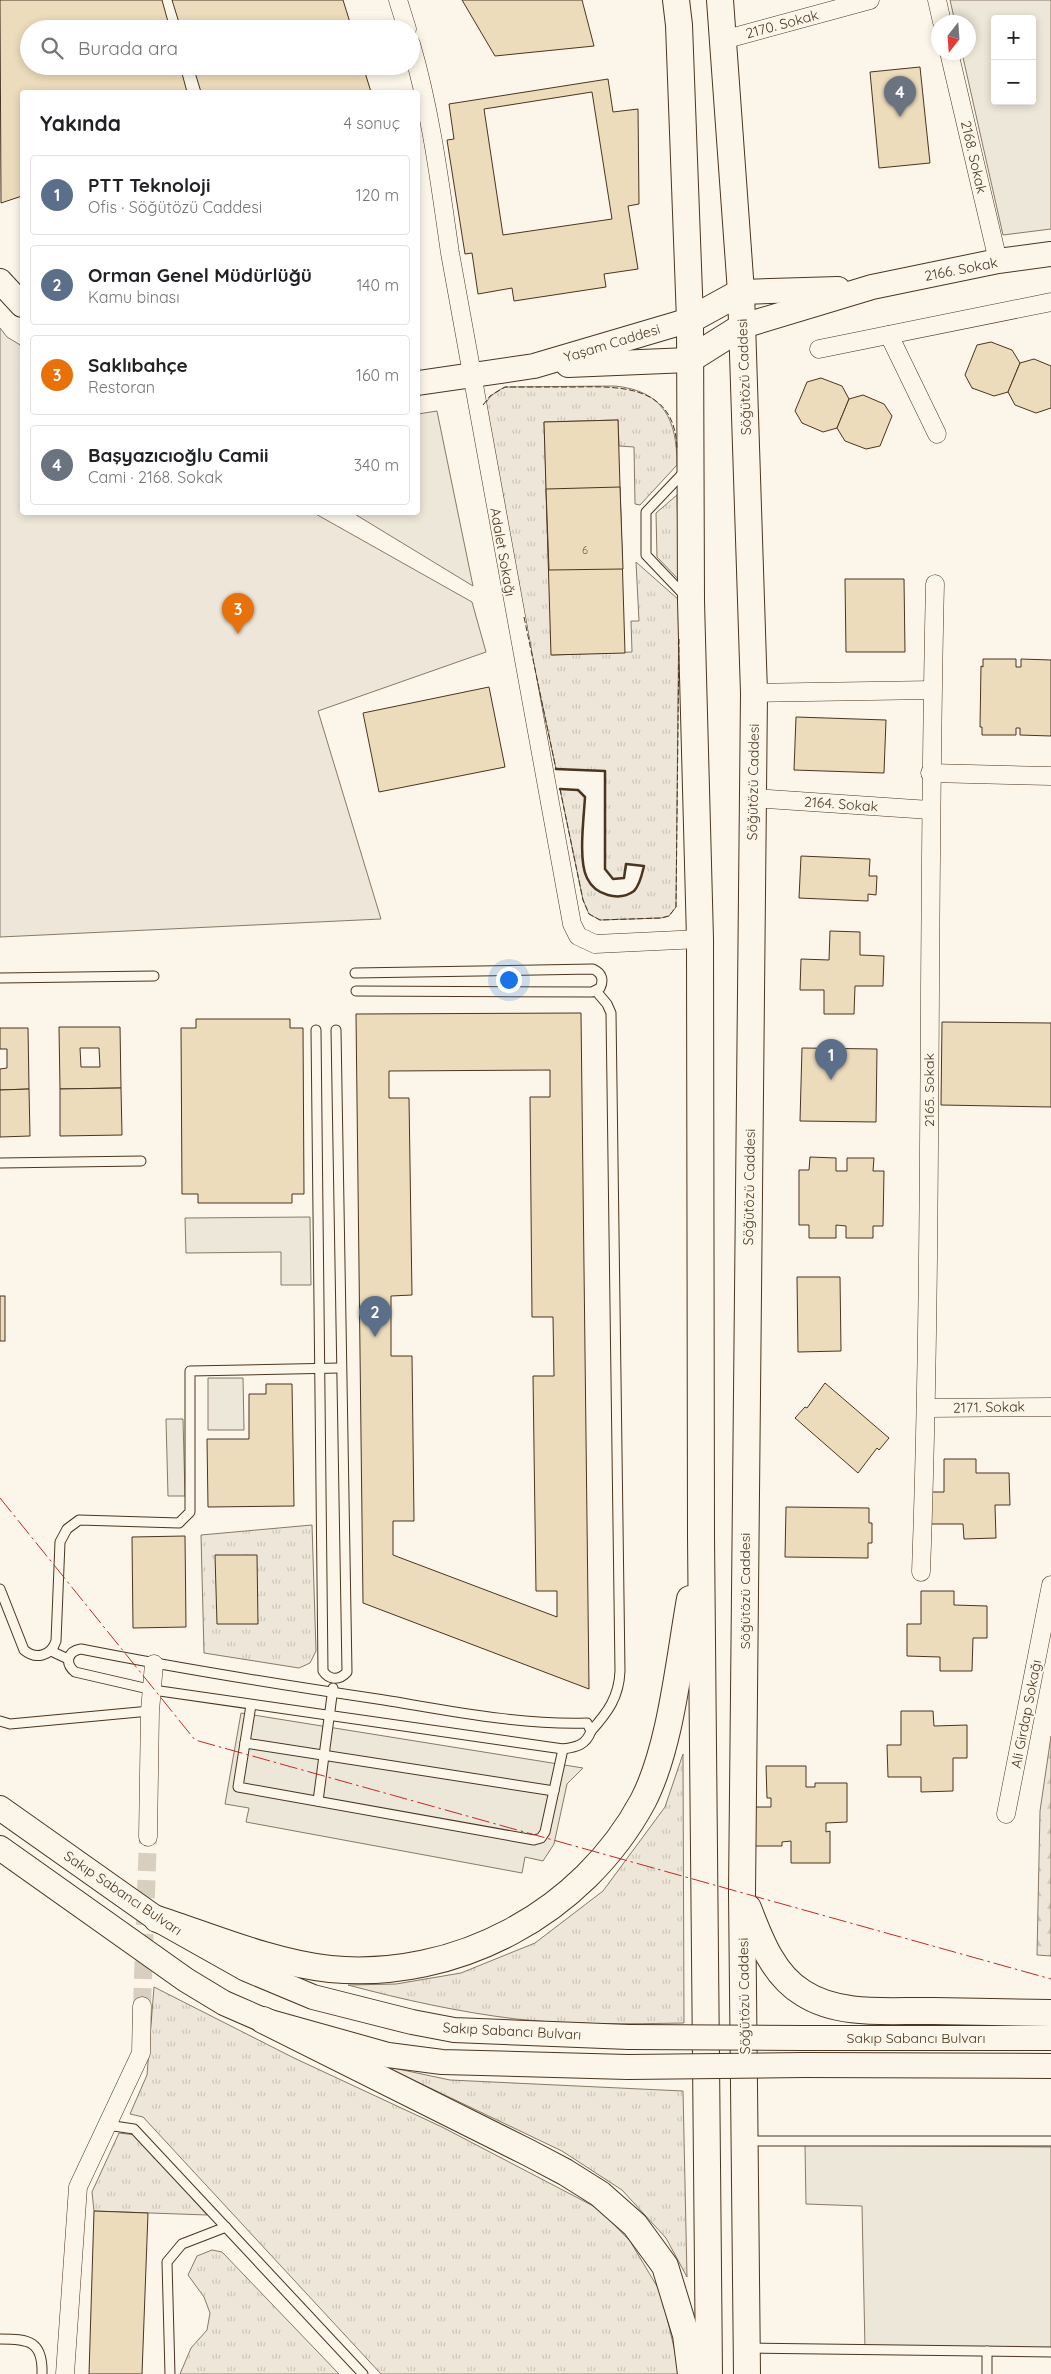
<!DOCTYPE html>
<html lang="tr">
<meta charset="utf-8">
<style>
body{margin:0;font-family:Quicksand,sans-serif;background:#f6f6f6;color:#202124}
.controls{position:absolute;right:15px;top:15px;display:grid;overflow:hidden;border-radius:5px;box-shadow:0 2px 8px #0003}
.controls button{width:45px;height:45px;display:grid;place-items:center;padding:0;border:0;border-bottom:1px solid #e0e0e0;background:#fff;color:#202124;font:25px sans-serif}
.compass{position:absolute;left:931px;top:15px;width:45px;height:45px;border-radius:50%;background:#fff;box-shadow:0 2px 8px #0003;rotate:197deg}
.you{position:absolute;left:508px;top:979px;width:18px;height:18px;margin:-12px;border:4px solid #fff;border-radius:50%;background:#1a73e8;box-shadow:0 0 0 8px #1a73e833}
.badge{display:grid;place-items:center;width:32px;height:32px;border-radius:50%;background:#db2777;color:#fff;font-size:16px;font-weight:700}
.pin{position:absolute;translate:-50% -41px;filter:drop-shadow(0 1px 2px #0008)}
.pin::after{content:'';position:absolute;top:26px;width:18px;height:15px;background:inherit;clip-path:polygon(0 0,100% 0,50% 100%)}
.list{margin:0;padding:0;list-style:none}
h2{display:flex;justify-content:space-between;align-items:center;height:65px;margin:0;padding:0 20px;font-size:21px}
h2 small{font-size:16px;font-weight:400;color:#757577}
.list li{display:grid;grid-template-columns:32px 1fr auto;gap:15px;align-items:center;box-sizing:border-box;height:80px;margin:0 10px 10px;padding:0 10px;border:1px solid #e0e0e0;border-radius:5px}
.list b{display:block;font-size:19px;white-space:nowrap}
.list p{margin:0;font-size:16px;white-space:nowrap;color:#757577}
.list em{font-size:16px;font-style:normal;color:#757577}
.icon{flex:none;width:28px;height:28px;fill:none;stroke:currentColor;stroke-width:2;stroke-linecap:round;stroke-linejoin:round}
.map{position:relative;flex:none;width:1051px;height:2374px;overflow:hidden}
.search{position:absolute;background:#fff;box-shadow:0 2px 8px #0003;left:20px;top:20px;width:400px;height:55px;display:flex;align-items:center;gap:12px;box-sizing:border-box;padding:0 18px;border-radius:28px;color:#757577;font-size:19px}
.panel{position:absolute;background:#fff;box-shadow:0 2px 8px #0003;left:20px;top:90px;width:400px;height:425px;border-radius:5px}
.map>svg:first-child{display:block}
</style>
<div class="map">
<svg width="1051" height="2374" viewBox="0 0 1051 2374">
<defs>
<pattern id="grass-tufts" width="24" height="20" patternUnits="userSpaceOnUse" patternTransform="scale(1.25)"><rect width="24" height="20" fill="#ede6d9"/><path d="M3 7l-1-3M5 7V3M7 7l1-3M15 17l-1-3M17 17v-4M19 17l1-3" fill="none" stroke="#cdc6ba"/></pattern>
<pattern id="forest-firs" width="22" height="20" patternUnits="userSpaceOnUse" patternTransform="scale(1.25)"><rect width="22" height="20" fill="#ede6d9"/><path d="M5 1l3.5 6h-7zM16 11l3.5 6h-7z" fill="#cdc6ba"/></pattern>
</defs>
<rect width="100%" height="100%" fill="#fbf6e9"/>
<g fill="url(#grass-tufts)" stroke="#887966">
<path d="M615,386C664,391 677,420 677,465L640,505L635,504L634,447L619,446L618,420L544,422L552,655L632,652L631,621H639L636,562L679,600L676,907L669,916L661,918L600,920L589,914L583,900L560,789L578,790L585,797C583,817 578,861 587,878C595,895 623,904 636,888C641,882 642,874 644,866L627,864L624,878L613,879L605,869V771L556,769L481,416C485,401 490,394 505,387Z"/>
<polygon points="677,495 679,580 657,557 656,513"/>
<polygon points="312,1525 316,1651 310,1663 299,1668 204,1653 201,1535"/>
<path d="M683,1754L684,2023C629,2024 571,2025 516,2019C459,2012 404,2000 348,1985L396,1984L461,1973L535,1943L603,1891L665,1807Z"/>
<polygon points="154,1987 294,2058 442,2127 599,2209 630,2241 661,2293 677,2360 678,2374 381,2374 143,2117 130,2114 147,2075"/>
<polygon points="384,2066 450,2080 683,2091 687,2277 666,2238 622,2190 562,2151"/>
<polygon points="119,2133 136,2135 207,2215 94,2211 92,2192"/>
<polygon points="212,2250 222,2252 339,2374 180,2374 191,2348 207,2330 210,2313 204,2297 188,2275 197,2256"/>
</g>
<polygon fill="url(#forest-firs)" stroke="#887966" points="1051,1736 1051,1956 1037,1955 1040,1811"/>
<polygon fill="#ede6d9" stroke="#887966" points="0,328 7,337 22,346 22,512 314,513 472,602 486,652 318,711 381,919 0,937"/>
<g fill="#ede7d9" stroke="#887966" fill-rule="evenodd">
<path d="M950,0H1051V229L1003,235L962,53L968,52V22H955ZM995,19H1032V101H995Z"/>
<polygon points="437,411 473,586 353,513 418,512 418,414"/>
<polygon points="310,1217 311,1285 281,1285 281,1252 186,1253 185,1218"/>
<polygon points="208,1378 243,1378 244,1430 208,1430"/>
<polygon points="166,1419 183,1419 185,1496 168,1496"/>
<polygon points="241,1713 583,1768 567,1784 554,1844 543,1861 525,1857 522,1873 246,1822 249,1808 225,1804"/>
<polygon points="805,2145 1051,2147 1051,2352 865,2349 862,2206 806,2204"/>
</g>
<g fill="#ecdcbc" stroke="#4a3520" fill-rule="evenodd">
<polygon points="0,0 162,0 170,29 29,29 29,66 180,66 187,92 22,92 22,196 1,203"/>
<polygon points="172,0 343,0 352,29 181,29"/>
<polygon points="462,0 582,0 594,46 495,56"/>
<polygon points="193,66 363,66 371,92 201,92"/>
<polygon points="920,67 930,163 879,168 870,72"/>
<path d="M608,79L613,112L638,109L639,204L628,206L638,269L604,274L606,287L514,301L512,288L478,294L472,253L465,254L447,140L454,139L449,104ZM592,92L612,219L503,235L484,109Z"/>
<polygon points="991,342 1012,350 1020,363 1008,392 994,396 972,388 965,375 977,345"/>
<polygon points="1034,359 1051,366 1051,408 1036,413 1015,405 1008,392 1020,363"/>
<polygon points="821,378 842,386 849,399 837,428 823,432 802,423 795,411 807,382"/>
<polygon points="863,395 884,404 892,416 880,446 866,449 845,441 837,428 849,399"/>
<polygon points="618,420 625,653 551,655 544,422"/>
<polygon points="620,487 623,569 549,570 546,489"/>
<polygon points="845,579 904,579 905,652 846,652"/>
<polygon points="983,659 1016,659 1016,667 1021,667 1021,659 1051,660 1051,736 1020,735 1020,728 1016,728 1016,735 982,735 982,727 980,727 981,666 983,667"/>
<polygon points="489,687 505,767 379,792 363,713"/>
<polygon points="796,717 886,720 884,773 794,770"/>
<polygon points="801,856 870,859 869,876 877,876 876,895 868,894 868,901 799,898"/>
<polygon points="830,931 860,932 860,955 884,956 883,986 855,986 854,1014 824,1014 824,990 800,990 801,959 829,960"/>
<path d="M581,1013L589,1689L363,1603L356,1014ZM550,1070V1097H530L532,1317H553L554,1376H533L536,1591H557V1617L393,1555V1521H414L412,1356H391V1296L412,1295L409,1098H389V1071Z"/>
<polygon points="196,1019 290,1019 290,1028 303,1028 304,1194 292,1194 292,1203 198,1203 198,1194 182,1194 181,1028 196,1028"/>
<polygon points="942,1022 1051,1023 1051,1107 941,1105"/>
<path d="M59,1027H120L121,1088L60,1089ZM80,1048H99L100,1067H81Z"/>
<polygon points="0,1028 28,1028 29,1089 0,1090 0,1069 7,1068 7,1049 0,1049"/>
<polygon points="802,1048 877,1049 876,1122 800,1121"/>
<polygon points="121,1088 122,1135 60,1136 60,1089"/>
<polygon points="29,1089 30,1136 0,1137 0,1090"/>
<polygon points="810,1157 836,1158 836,1171 847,1171 847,1158 874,1158 873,1171 884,1171 883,1226 873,1226 873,1238 846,1238 846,1226 836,1225 836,1238 809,1238 809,1225 799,1225 799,1170 809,1170"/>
<polygon points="797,1277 840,1277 841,1351 798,1352"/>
<rect x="0" y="1296" width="5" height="45"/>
<polygon points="825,1383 889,1438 879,1450 877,1448 858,1473 795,1418 805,1407 807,1408"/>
<polygon points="266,1384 292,1384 294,1506 208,1507 207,1439 249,1439 249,1394 266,1394"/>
<polygon points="944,1459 976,1459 976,1473 1009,1473 1010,1505 995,1505 996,1538 964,1539 963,1524 930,1524 930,1492 944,1492"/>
<polygon points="786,1507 869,1508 869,1523 872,1523 872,1543 868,1543 868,1558 785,1557"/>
<polygon points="185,1536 186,1627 133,1628 132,1537"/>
<polygon points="215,1555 257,1555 258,1624 217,1624"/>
<polygon points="921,1591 954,1591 954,1605 987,1606 987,1638 973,1638 972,1671 940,1671 940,1657 907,1656 907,1624 921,1624"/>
<polygon points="901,1711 933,1711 934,1726 967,1725 967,1758 953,1758 953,1791 921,1792 921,1777 888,1777 887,1745 901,1745"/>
<polygon points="766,1766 806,1766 806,1787 815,1787 815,1783 847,1783 847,1822 826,1823 826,1832 830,1831 830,1863 791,1863 791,1841 782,1842 782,1846 750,1846 750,1807 771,1807 771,1798 767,1798"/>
<polygon points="94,2211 148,2213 142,2374 89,2374"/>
</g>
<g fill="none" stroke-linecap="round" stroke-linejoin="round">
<polyline stroke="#d8cfc1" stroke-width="18" stroke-dasharray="18 9" stroke-linecap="butt" points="142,2006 148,1837"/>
<defs>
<g id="lane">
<polyline points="685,471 646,512 646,555 685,596"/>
<path d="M355,973L593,969C602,973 604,980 600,988L592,992L356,991"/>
<polyline points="0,978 154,976"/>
<path d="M316,1030L323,1671C329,1680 339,1681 347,1672L336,1030"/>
<polyline points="0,1163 141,1161"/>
<path d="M0,1589L24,1650C36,1660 51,1656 56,1641L60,1542L67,1529L79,1520L179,1523L190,1512V1371L340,1368"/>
<path d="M81,1649C182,1669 282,1685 384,1700C451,1711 519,1725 587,1723L591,1731C586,1745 577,1747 563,1749L153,1690L75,1672C64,1663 68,1651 81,1649Z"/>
<polyline points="51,1651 68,1659"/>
<polyline points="251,1705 238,1787 534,1840 541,1838 545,1832 563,1749"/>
<polyline points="0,1721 10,1724 150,1711"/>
<path d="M591,1731C608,1712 619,1697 620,1671L611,1013L607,1004L596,991"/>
<polyline points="245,1743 554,1791"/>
<polyline points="318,1801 333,1688"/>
<polyline points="107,2125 134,2129 363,2374"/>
<polyline points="746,2141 1051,2141"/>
<path d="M0,2339C29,2339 43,2341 42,2374"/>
<polyline points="749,2348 1051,2352"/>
<polyline points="987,2351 987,2374"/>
<polyline points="170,2374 167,2262 182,2244 226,2227"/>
</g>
<g id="street">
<polyline points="398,0 407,29"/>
<polyline points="937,0 942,22"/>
<polyline points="723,40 870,0"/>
<path d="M411,44C431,112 440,184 450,253L572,924L578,936L595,944L700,939"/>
<polyline points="949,52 998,261"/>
<polyline points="889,335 937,434"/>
<polyline points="819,349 1051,302"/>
<polyline points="754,693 932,690"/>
<polyline points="930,773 1051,776"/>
<polyline points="753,798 930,810"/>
<polyline points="927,1408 1051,1407"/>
<path d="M921,1572C933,1243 927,913 935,584"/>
<polyline points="1006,1814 1051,1585"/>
<polyline points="148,1837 150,1711 154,1664"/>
<polyline points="65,2374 78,2187 141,2053 142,2006"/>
</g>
<g id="secondary">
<polyline points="0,281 22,305"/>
<polyline points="741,292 838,289"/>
<polyline points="743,326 872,287 998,261 1051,254"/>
<polyline points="568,365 689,360"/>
<polyline points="418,383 534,366 690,320"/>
<polyline points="0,1808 157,1919 246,1969 313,1997 412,2022 454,2030 629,2037"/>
<polyline points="0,1848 186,1980 224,2003 263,2020 388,2055 442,2062 628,2067"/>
<polyline points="803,2038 1051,2038"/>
<polyline points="804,2065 1051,2066"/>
</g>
<g id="primary">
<polyline points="676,0 679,25 690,320 691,601 700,939 701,1537 709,2374"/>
<polyline points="720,0 741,292 754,693 742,1893 747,2374"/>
<polyline points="690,320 741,292"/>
<polyline points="689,360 743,326"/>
<path d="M748,1908C760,1939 773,1975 803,1993C840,2017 891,2010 933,2011C972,2012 1012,2012 1051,2013"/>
<path d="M157,1919C212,1937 273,1963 330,1969C456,1981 583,1913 643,1801C671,1747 679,1660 690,1599"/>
<polyline points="263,2020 529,2153 565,2172 600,2194 635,2225 665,2266 686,2335 691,2374"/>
</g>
</defs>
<use href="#lane" stroke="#4a3520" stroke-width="11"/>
<use href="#street" stroke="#4a3520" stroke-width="19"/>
<use href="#secondary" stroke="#4a3520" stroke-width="26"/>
<use href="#primary" stroke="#4a3520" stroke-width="28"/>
<use href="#lane" stroke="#fbf6e9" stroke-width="9"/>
<use href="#street" stroke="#fbf6e9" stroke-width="18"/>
<use href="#secondary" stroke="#fbf6e9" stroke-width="24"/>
<use href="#primary" stroke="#fbf6e9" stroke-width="26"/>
<defs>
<g id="secondary-bridge">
<polyline points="629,2037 803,2038"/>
<polyline points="628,2067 804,2065"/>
</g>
</defs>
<use href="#secondary-bridge" stroke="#4a3520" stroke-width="26" stroke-linecap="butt"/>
<use href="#secondary-bridge" stroke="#fbf6e9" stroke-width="24"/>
<g stroke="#4a3520" stroke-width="1" stroke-dasharray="6 2.5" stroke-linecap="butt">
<path d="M483,405L490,396L505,387C528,387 551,387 575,387C623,386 676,386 677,450"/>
<polyline points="524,617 556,769"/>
<polyline points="560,789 583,900 589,914 600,920 661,918 669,916 676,907 679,639"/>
</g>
<path stroke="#4a3520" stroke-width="2.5" d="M556,769L605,771V869L613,879L624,878L626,864L644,866C642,874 640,885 634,891C619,902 595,895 587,878C578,861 584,817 585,797L578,790L560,789"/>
<polyline stroke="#c62828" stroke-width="1" stroke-dasharray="18 4 2.5 4" stroke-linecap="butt" points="0,1498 195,1740 1051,1979"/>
</g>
<g text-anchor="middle" stroke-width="4" stroke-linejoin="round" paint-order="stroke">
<g font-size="11" fill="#725f47">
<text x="585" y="554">6</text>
</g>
<g font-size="14" fill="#4a3520" stroke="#fbf6e9">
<text transform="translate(782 24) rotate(-15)" y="5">2170. Sokak</text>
<text transform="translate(974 157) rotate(77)" y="5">2168. Sokak</text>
<text transform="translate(961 269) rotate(-11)" y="5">2166. Sokak</text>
<text transform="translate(612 343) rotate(-17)" y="5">Yaşam Caddesi</text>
<text transform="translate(744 377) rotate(-92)" y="5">Söğütözü Caddesi</text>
<text transform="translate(503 552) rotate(80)" y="5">Adalet Sokağı</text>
<text transform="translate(753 782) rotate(-89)" y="5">Söğütözü Caddesi</text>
<text transform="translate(841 804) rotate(4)" y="5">2164. Sokak</text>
<text transform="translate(929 1090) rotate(-90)" y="5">2165. Sokak</text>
<text transform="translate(749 1187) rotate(-89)" y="5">Söğütözü Caddesi</text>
<text transform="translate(989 1407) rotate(-1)" y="5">2171. Sokak</text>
<text transform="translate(745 1591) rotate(-90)" y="5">Söğütözü Caddesi</text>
<text transform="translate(1026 1714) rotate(-79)" y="5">Ali Girdap Sokağı</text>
<text transform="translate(123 1893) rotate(34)" y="5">Sakıp Sabancı Bulvarı</text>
<text transform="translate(744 1996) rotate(-91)" y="5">Söğütözü Caddesi</text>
<text transform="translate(512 2031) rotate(3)" y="5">Sakıp Sabancı Bulvarı</text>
<text x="916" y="2043">Sakıp Sabancı Bulvarı</text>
</g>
</g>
</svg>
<div class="controls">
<button>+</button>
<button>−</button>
</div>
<svg class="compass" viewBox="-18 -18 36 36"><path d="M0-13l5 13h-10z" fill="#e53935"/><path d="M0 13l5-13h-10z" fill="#757577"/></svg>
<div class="you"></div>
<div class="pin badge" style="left:831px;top:1080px;background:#5c6f8a">1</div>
<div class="pin badge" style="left:375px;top:1337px;background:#5c6f8a">2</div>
<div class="pin badge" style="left:238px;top:634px;background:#e8710a">3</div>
<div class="pin badge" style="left:900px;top:117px;background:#6b7280">4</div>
<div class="search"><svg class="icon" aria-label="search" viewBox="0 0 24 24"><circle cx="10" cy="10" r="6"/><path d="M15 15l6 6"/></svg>Burada ara</div>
<section class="panel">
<h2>Yakında<small>4 sonuç</small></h2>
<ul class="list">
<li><span class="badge" style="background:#5c6f8a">1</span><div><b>PTT Teknoloji</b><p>Ofis · Söğütözü Caddesi</p></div><em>120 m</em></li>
<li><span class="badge" style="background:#5c6f8a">2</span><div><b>Orman Genel Müdürlüğü</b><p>Kamu binası</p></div><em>140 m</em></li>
<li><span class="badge" style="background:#e8710a">3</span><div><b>Saklıbahçe</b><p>Restoran</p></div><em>160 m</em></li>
<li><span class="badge" style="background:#6b7280">4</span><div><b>Başyazıcıoğlu Camii</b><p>Cami · 2168. Sokak</p></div><em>340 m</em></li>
</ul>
</section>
</div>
